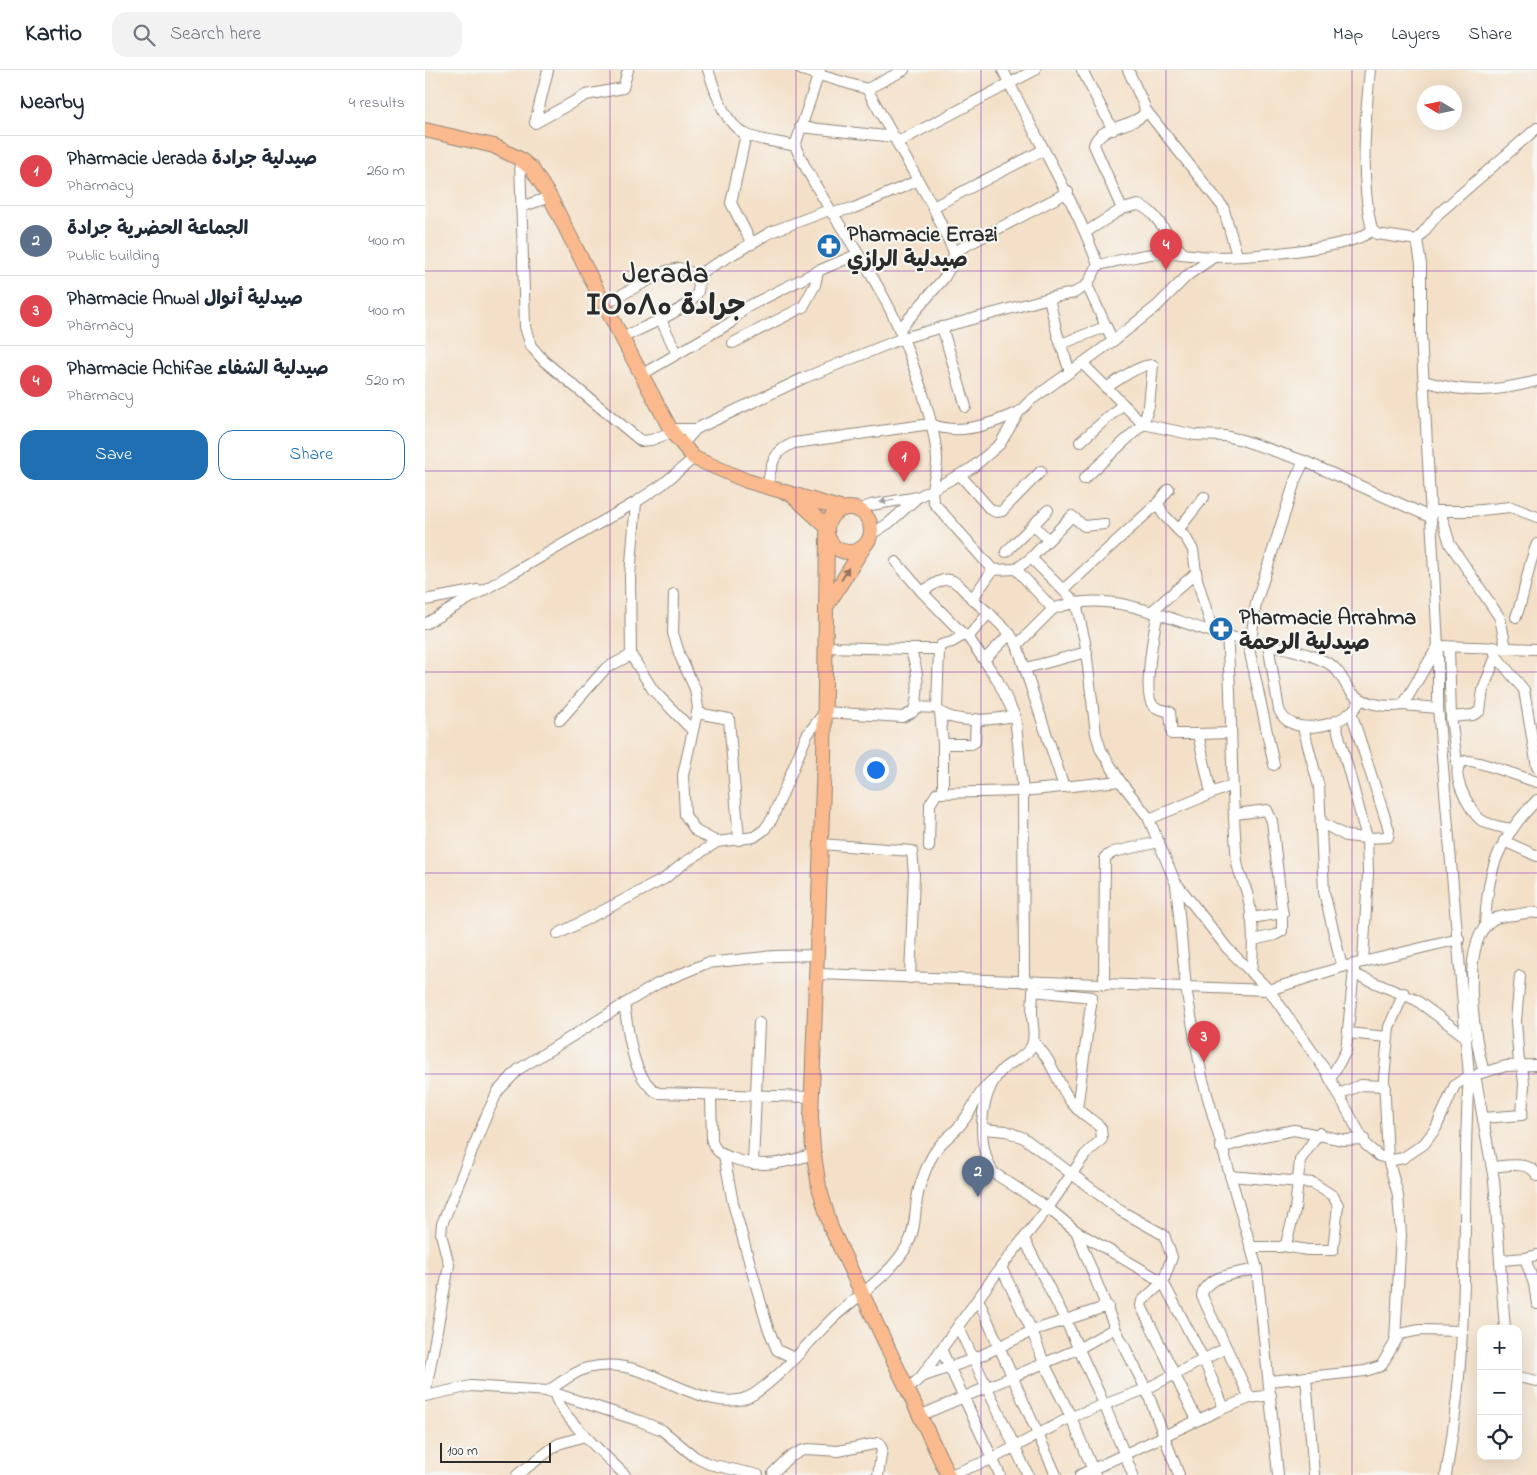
<!DOCTYPE html>
<meta charset="utf-8">
<style>
body{margin:0;font-family:"Indie Flower","Playpen Sans Arabic","Noto Sans Tifinagh",sans-serif;background:#f2f2f3;color:#1f2937}
.controls{position:absolute;right:15px;bottom:15px;display:grid;overflow:hidden;border-radius:10px;box-shadow:0 5px 20px #0002}
.controls button{width:45px;height:45px;display:grid;place-items:center;padding:0;border:0;border-bottom:1px solid #e0e1e3;background:#fff;color:#1f2937;font:25px sans-serif}
.compass{position:absolute;left:992px;top:15px;width:45px;height:45px;border-radius:50%;background:#fff;box-shadow:0 5px 20px #0002;rotate:280deg}
.scale{position:absolute;left:15px;bottom:12px;width:111px;box-sizing:border-box;padding-left:5px;border:2px solid #2b2b2b;border-top:0;font-size:14px;line-height:18px;white-space:nowrap;color:#2b2b2b;-webkit-text-stroke:4px #f6f6f2;paint-order:stroke}
.you{position:absolute;left:450px;top:699px;width:18px;height:18px;margin:-12px;border:4px solid #fff;border-radius:50%;background:#1a73e8;box-shadow:0 0 0 8px #1a73e833}
.badge{display:grid;place-items:center;width:32px;height:32px;border-radius:50%;background:#1f6fb2;color:#fff;font-size:16px;font-weight:700}
.pin{position:absolute;translate:-50% -41px;filter:drop-shadow(0 1px 2px #0008)}
.pin::after{content:'';position:absolute;top:26px;width:18px;height:15px;background:inherit;clip-path:polygon(0 0,100% 0,50% 100%)}
.list{margin:0;padding:0;list-style:none}
h2{display:flex;justify-content:space-between;align-items:center;height:65px;margin:0;padding:0 20px;font-size:21px}
h2 small{font-size:16px;font-weight:400;color:#747a83}
.list li{display:grid;grid-template-columns:32px 1fr auto;gap:15px;align-items:center;box-sizing:border-box;height:70px;padding:0 20px;border-top:1px solid #e0e1e3}
.list b{display:block;font-size:19px;white-space:nowrap}
.list p{margin:0;font-size:16px;white-space:nowrap;color:#747a83}
.list em{font-size:16px;font-style:normal;color:#747a83}
.actions{display:flex;gap:10px;padding:15px 20px}
.actions a{flex:1;padding:11px 0;border:1px solid #1f6fb2;border-radius:15px;text-align:center;font-size:18px;color:#1f6fb2}
.actions .main{background:#1f6fb2;color:#fff}
.icon{flex:none;width:28px;height:28px;fill:none;stroke:currentColor;stroke-width:2;stroke-linecap:round;stroke-linejoin:round}
.map{position:relative;flex:none;width:1112px;height:1405px;overflow:hidden}
header{display:flex;align-items:center;gap:30px;box-sizing:border-box;height:70px;padding:0 25px;background:#fff;border-bottom:1px solid #e0e1e3}
header strong{font-size:24px}
nav{display:flex;gap:28px;margin-inline-start:auto;font-size:18px}
.search{width:350px;height:45px;background:#f2f2f3;display:flex;align-items:center;gap:12px;box-sizing:border-box;padding:0 18px;border-radius:15px;color:#747a83;font-size:19px}
main{display:flex}
aside{flex:1;background:#fff}
.map>svg:first-child{display:block}
</style>
<header>
<strong>Kartio</strong>
<div class="search"><svg class="icon" aria-label="search" viewBox="0 0 24 24"><circle cx="10" cy="10" r="6"/><path d="M15 15l6 6"/></svg>Search here</div>
<nav><a>Map</a><a>Layers</a><a>Share</a></nav>
</header>
<main>
<aside>
<h2>Nearby<small>4 results</small></h2>
<ul class="list">
<li><span class="badge" style="background:#e0444e">1</span><div><b>Pharmacie Jerada صيدلية جرادة</b><p>Pharmacy</p></div><em>260 m</em></li>
<li><span class="badge" style="background:#5c6f8a">2</span><div><b>الجماعة الحضرية جرادة</b><p>Public building</p></div><em>400 m</em></li>
<li><span class="badge" style="background:#e0444e">3</span><div><b>Pharmacie Anwal صيدلية أنوال</b><p>Pharmacy</p></div><em>400 m</em></li>
<li><span class="badge" style="background:#e0444e">4</span><div><b>Pharmacie Achifae صيدلية الشفاء</b><p>Pharmacy</p></div><em>520 m</em></li>
</ul>
<div class="actions"><a class="main">Save</a><a>Share</a></div>
</aside>
<div class="map">
<svg width="1112" height="1405" viewBox="0 0 1112 1405">
<rect width="100%" height="100%" fill="#f6f6f2"/>
<filter id="ink" filterUnits="userSpaceOnUse"><feTurbulence type="fractalNoise" baseFrequency=".02" numOctaves="2"/><feDisplacementMap in="SourceGraphic" scale="10" xChannelSelector="R" yChannelSelector="G"/><feConvolveMatrix kernelMatrix="1 2 1 2 8 2 1 2 1" color-interpolation-filters="sRGB"/></filter>
<filter id="wash" filterUnits="userSpaceOnUse"><feTurbulence type="fractalNoise" baseFrequency=".0096" numOctaves="4" result="noise"/><feDisplacementMap in="SourceGraphic" scale="20" xChannelSelector="R" yChannelSelector="G"/><feGaussianBlur stdDeviation="1.12" result="paint"/><feColorMatrix in="noise" values="0 0 0 0 0 0 0 0 0 0 0 0 0 0 0 0 0 1.4 0 .05"/><feComposite in="paint" operator="in"/></filter>
<g filter="url(#wash)">
<rect width="100%" height="100%" fill="#f4e0c8"/>
</g>
<g filter="url(#ink)">
<g fill="none" stroke-linecap="round" stroke-linejoin="round">
<defs>
<g id="minor">
<polyline points="123,0 110,53 161,25 198,18 203,0"/>
<path d="M283,0C291,22 298,52 320,64C334,71 355,72 370,76C401,143 451,200 478,268C491,302 510,353 512,389C513,406 503,415 509,433L568,500L591,499L606,488L651,533L660,572L671,664L676,680L695,711L723,747L751,814L761,918L777,1007L832,1199L853,1405"/>
<polyline points="377,0 442,19 508,137 529,182 527,194 519,208 474,260"/>
<path d="M578,0C609,66 648,126 673,195"/>
<polyline points="657,0 688,60"/>
<path d="M945,0C940,51 935,109 947,160L952,164L992,170L996,194V264L1013,576V638L1044,1006C1038,1091 1042,1176 1037,1261C1035,1309 1029,1358 1021,1405"/>
<polyline points="442,19 479,0"/>
<polyline points="720,39 798,137 812,185"/>
<polyline points="375,57 470,67"/>
<polyline points="321,64 306,133 327,174"/>
<polyline points="473,72 610,0"/>
<polyline points="370,76 395,0"/>
<polyline points="95,89 100,257 106,276 119,291 216,371 226,370 247,362"/>
<polyline points="96,137 125,127"/>
<polyline points="508,137 618,80"/>
<path d="M697,139L669,75C674,55 708,58 720,43L719,35L703,0"/>
<polyline points="406,143 429,138 492,111"/>
<path d="M661,162L697,139L713,135C731,139 743,169 757,182"/>
<polyline points="992,170 1013,144 1112,58"/>
<polyline points="529,182 643,122"/>
<polyline points="272,205 346,162 404,140"/>
<polyline points="662,215 688,271"/>
<polyline points="624,228 632,263 645,302"/>
<polyline points="179,234 241,201 254,198 272,205"/>
<polyline points="235,248 252,284"/>
<polyline points="517,257 541,337"/>
<path d="M197,268C214,259 259,241 270,227C275,221 274,212 272,205"/>
<polyline points="308,273 378,237 390,215 393,201"/>
<polyline points="636,274 680,257"/>
<polyline points="658,294 718,354 770,365 800,366 817,370 879,391 871,408 831,533 826,570"/>
<polyline points="216,305 305,253 320,238 393,201 433,184"/>
<path d="M999,311C1042,324 1069,322 1112,311"/>
<polyline points="246,359 271,359"/>
<polyline points="655,372 697,335"/>
<path d="M257,375L271,359L379,308L478,268L624,228L649,223L662,215L673,195C694,191 716,184 737,183C755,182 773,187 790,187C820,187 929,179 947,160"/>
<polyline points="879,391 1005,447"/>
<polyline points="535,405 565,439 571,442 577,441 616,401"/>
<path d="M659,409L718,354L724,336L728,295C717,293 691,311 681,318"/>
<path d="M342,417C347,395 346,382 369,373L506,354C532,366 568,354 593,342"/>
<polyline points="744,419 733,433 738,444 761,468 768,480 772,509 788,562"/>
<polyline points="211,432 205,506 206,585 228,620 267,660"/>
<polyline points="433,440 446,435 493,427"/>
<polyline points="1010,441 1046,441 1086,437 1112,447"/>
<polyline points="1015,441 1025,474 1075,548 1081,578"/>
<polyline points="609,455 623,470"/>
<polyline points="753,460 779,427"/>
<polyline points="445,465 464,453 493,427 547,398 575,374 594,342 606,330 688,271 732,236 763,205 789,187"/>
<polyline points="581,482 623,440"/>
<polyline points="606,488 647,446 659,456 679,454"/>
<polyline points="471,492 497,522 539,565"/>
<polyline points="591,499 628,539"/>
<polyline points="638,520 733,433"/>
<path d="M497,522C524,503 526,506 547,529"/>
<path d="M249,524L248,563L255,586L270,619L273,638L258,705L260,745L271,761L292,772L329,767L339,760L347,749L382,665L400,642L477,647L488,642C495,624 494,596 484,579L401,577"/>
<polyline points="0,530 53,520"/>
<polyline points="727,541 771,503"/>
<polyline points="564,543 585,564 592,575 639,717"/>
<path d="M733,543C729,559 718,622 727,634C730,639 739,640 745,642L747,664H773L786,723"/>
<path d="M1091,547C1101,521 1102,497 1112,474"/>
<polyline points="0,554 211,432 238,414 269,388"/>
<path d="M802,566C808,641 805,716 812,791C813,803 819,812 822,823C829,849 829,877 826,903"/>
<polyline points="543,567 572,609 590,646 598,721 599,912"/>
<polyline points="822,569 849,695"/>
<path d="M843,574L854,640C865,666 909,658 926,642C930,639 933,634 936,630"/>
<path d="M592,575L628,539C688,516 745,552 802,566C835,574 870,577 901,592C912,597 917,608 923,618C934,634 960,638 978,635L1013,576L1112,579"/>
<polyline points="1024,577 1026,647 1033,700"/>
<polyline points="1068,577 1071,586 1099,620 1112,697"/>
<polyline points="484,579 514,579"/>
<polyline points="560,589 585,564"/>
<polyline points="601,598 662,582"/>
<polyline points="978,635 1013,638"/>
<polyline points="490,637 512,638"/>
<path d="M515,642C535,655 568,649 590,646"/>
<polyline points="272,643 304,649 314,770"/>
<polyline points="1026,647 1048,645 1055,641 1058,620 1071,586"/>
<polyline points="135,650 181,598 206,585"/>
<polyline points="910,651 942,768 963,767 964,760 926,642"/>
<polyline points="878,657 894,717 899,822 917,897"/>
<polyline points="773,664 806,663"/>
<polyline points="518,674 546,674 550,672 551,649"/>
<polyline points="518,723 518,674 515,642 512,638 514,579 516,575 527,572 539,565 543,567 564,543 547,529 568,500"/>
<polyline points="810,744 842,740 847,751 857,839 857,861 850,865 828,870"/>
<polyline points="724,749 807,715"/>
<polyline points="897,753 921,766 942,768 943,803 938,892"/>
<path d="M1086,759C1076,757 1065,756 1056,750C1045,742 1019,695 1041,691C1049,689 1099,708 1112,712"/>
<polyline points="1079,771 1112,786"/>
<polyline points="396,774 487,781 489,804 485,908"/>
<polyline points="504,777 505,734 512,723 598,721 695,711"/>
<polyline points="752,814 802,878 844,920 901,1001 941,1075 954,1086 968,1090 978,1088 999,1074 1011,1058 1030,1015 1044,1006 1051,1010 1069,1110 1080,1259"/>
<polyline points="826,848 858,843"/>
<path d="M1060,857C1062,801 1072,770 1112,730"/>
<polyline points="133,864 239,809 259,793 292,772"/>
<polyline points="393,904 844,920 917,897 1034,869"/>
<polyline points="929,904 991,930 1041,967"/>
<path d="M609,913C608,923 607,934 607,944C607,954 611,965 607,975C603,986 587,991 578,999C554,1022 550,1076 569,1103L623,1138L651,1161L690,1258L721,1319L754,1405"/>
<polyline points="679,915 680,787 689,782 734,772"/>
<polyline points="608,921 667,927 652,1039"/>
<path d="M199,934C204,963 206,1007 233,1023L387,1027"/>
<polyline points="923,963 962,967"/>
<polyline points="1094,994 1091,951 1095,906"/>
<path d="M1059,1002C1049,970 1034,872 1067,850C1073,846 1082,846 1089,845C1097,844 1104,841 1112,843"/>
<polyline points="1053,1004 1081,996 1112,995"/>
<polyline points="905,1009 921,981 929,899"/>
<polyline points="914,1024 936,1015 960,1016"/>
<path d="M286,1025L287,1071C290,1082 298,1085 307,1088C335,1099 361,1093 388,1084"/>
<polyline points="1058,1048 1097,1045 1099,1014 1097,994"/>
<polyline points="558,1059 581,1061 599,1068 696,1141 739,1165 747,1187 738,1212 651,1161"/>
<polyline points="796,1078 838,1066 869,1060 918,1070 939,1069"/>
<polyline points="299,1085 308,1133 342,1255 352,1280 369,1288"/>
<polyline points="328,1094 334,953"/>
<path d="M1067,1097C1079,1096 1107,1090 1112,1106"/>
<polyline points="805,1106 888,1113 908,1126 913,1135 908,1180 882,1180 859,1176"/>
<polyline points="599,1169 640,1249 679,1334 708,1405"/>
<polyline points="826,1177 856,1177 861,1174 870,1140 875,1090 894,1063"/>
<polyline points="1100,1188 1109,1214 1112,1234"/>
<polyline points="1077,1190 1100,1188 1112,1185"/>
<polyline points="576,1197 607,1261 619,1293 646,1347 670,1405"/>
<polyline points="553,1229 631,1405"/>
<polyline points="533,1256 603,1405"/>
<polyline points="970,1269 976,1165 973,1125 963,1089 959,1008 964,957 979,923"/>
<polyline points="516,1279 575,1405"/>
<polyline points="496,1307 549,1289 607,1261 683,1236"/>
<polyline points="881,1307 889,1405"/>
<polyline points="1093,1307 1112,1311"/>
<polyline points="845,1311 940,1301 956,1296 975,1264 995,1260 1037,1261"/>
<path d="M482,1320L496,1307L576,1197L623,1138L660,1085L677,1069L676,1058C667,1048 657,1046 646,1032C632,1013 627,988 608,972"/>
<path d="M123,1321C135,1313 149,1302 162,1298C179,1294 198,1295 215,1301C246,1311 297,1345 329,1324C359,1304 382,1273 408,1248C432,1226 468,1203 483,1174C492,1157 489,1137 494,1119C498,1106 506,1085 515,1075C523,1066 533,1060 539,1050C550,1035 554,1020 570,1008"/>
<path d="M130,1323C128,1339 187,1392 200,1405"/>
<polyline points="0,1325 24,1195 16,1164 17,1154 62,1044 73,1021 94,999 232,914 282,893 349,886 393,885"/>
<polyline points="0,1326 46,1316 123,1321 215,1351 237,1360 270,1387 284,1394 333,1405"/>
<path d="M825,1328L777,1226C779,1205 816,1203 832,1199"/>
<polyline points="494,1346 653,1279 690,1258"/>
<polyline points="772,1350 716,1236 717,1231 738,1212 779,1290 799,1338"/>
<polyline points="348,1403 363,1388 376,1381 383,1379 413,1381 454,1373 457,1379 453,1405"/>
<polyline points="92,1405 133,1374 160,1366"/>
<polyline points="525,1405 567,1389 646,1347 721,1319 801,1278"/>
<polyline points="655,1405 799,1338 825,1328 846,1325"/>
</g>
<g id="major">
<polyline points="0,60 69,76 95,89 107,99 125,127 179,234 247,362 269,388 322,411 418,439"/>
<polyline points="368,426 402,457"/>
<circle cx="424" cy="460" r="22"/>
<polyline points="402,466 399,688 386,1048 388,1079 394,1117 406,1158 523,1405"/>
<polyline points="403,534 438,478"/>
</g>
</defs>
<use href="#minor" stroke="#90867a" stroke-width="12"/>
<use href="#major" stroke="#90867a" stroke-width="16"/>
<use href="#minor" stroke="#fff" stroke-width="10"/>
<use href="#major" stroke="#fbba8d" stroke-width="14"/>
</g>
<defs><path id="oneway-solid" d="M-6-.8H1V-3.2L6.5 0L1 3.2V.8H-6Z" transform="scale(1.25)"/></defs>
<use fill="#a0a0a0" href="#oneway-solid" transform="translate(462 431) rotate(169)"/>
<use fill="#93725c" href="#oneway-solid" transform="translate(420 504) rotate(-59)"/>
</g>
<path fill="none" stroke="#7b2cbf" stroke-width="1" stroke-opacity="0.55" d="M185,0V1405M371,0V1405M556,0V1405M741,0V1405M927,0V1405M0,201H1112M0,401H1112M0,602H1112M0,803H1112M0,1004H1112M0,1204H1112"/>
<defs>
<symbol id="pharmacy-disc" viewBox="-11 -11 22 22"><circle r="9.5" fill="#1f6fb2" stroke="#f6f6f2"/><path d="M-2-6h4v4h4v4h-4v4h-4v-4h-4v-4h4Z" fill="#fff"/></symbol>
</defs>
<g fill-rule="evenodd">
<use href="#pharmacy-disc" x="390" y="162" width="28" height="28"/>
<use href="#pharmacy-disc" x="782" y="545" width="28" height="28"/>
</g>
<g text-anchor="middle" stroke-width="4.5" stroke-linejoin="round" paint-order="stroke">
<g font-size="22" font-weight="bold" fill="#2b2b2b" stroke="#f6f6f2" text-anchor="start">
<text x="422" y="171">Pharmacie Errazi<tspan x="422" dy="25">صيدلية الرازي</tspan></text>
<text x="814" y="554">Pharmacie Arrahma<tspan x="814" dy="25">صيدلية الرحمة</tspan></text>
</g>
<g font-size="28" font-weight="bold" letter-spacing="1" fill="#2b2b2b" stroke="#f6f6f2">
<text x="241" y="212">Jerada<tspan x="241" dy="32">ⵊⵔⴰⴷⴰ جرادة</tspan></text>
</g>
</g>
</svg>
<div class="controls">
<button>+</button>
<button>−</button>
<button><svg class="icon" aria-label="locate" viewBox="0 0 24 24"><circle cx="12" cy="12" r="6"/><path d="M12 2v4M12 18v4M2 12h4M18 12h4"/></svg></button>
</div>
<svg class="compass" viewBox="-18 -18 36 36"><path d="M0-13l5 13h-10z" fill="#e53935"/><path d="M0 13l5-13h-10z" fill="#747a83"/></svg>
<div class="scale">100 m</div>
<div class="you"></div>
<div class="pin badge" style="left:479px;top:412px;background:#e0444e">1</div>
<div class="pin badge" style="left:553px;top:1127px;background:#5c6f8a">2</div>
<div class="pin badge" style="left:779px;top:992px;background:#e0444e">3</div>
<div class="pin badge" style="left:741px;top:200px;background:#e0444e">4</div>
</div>
</main>
